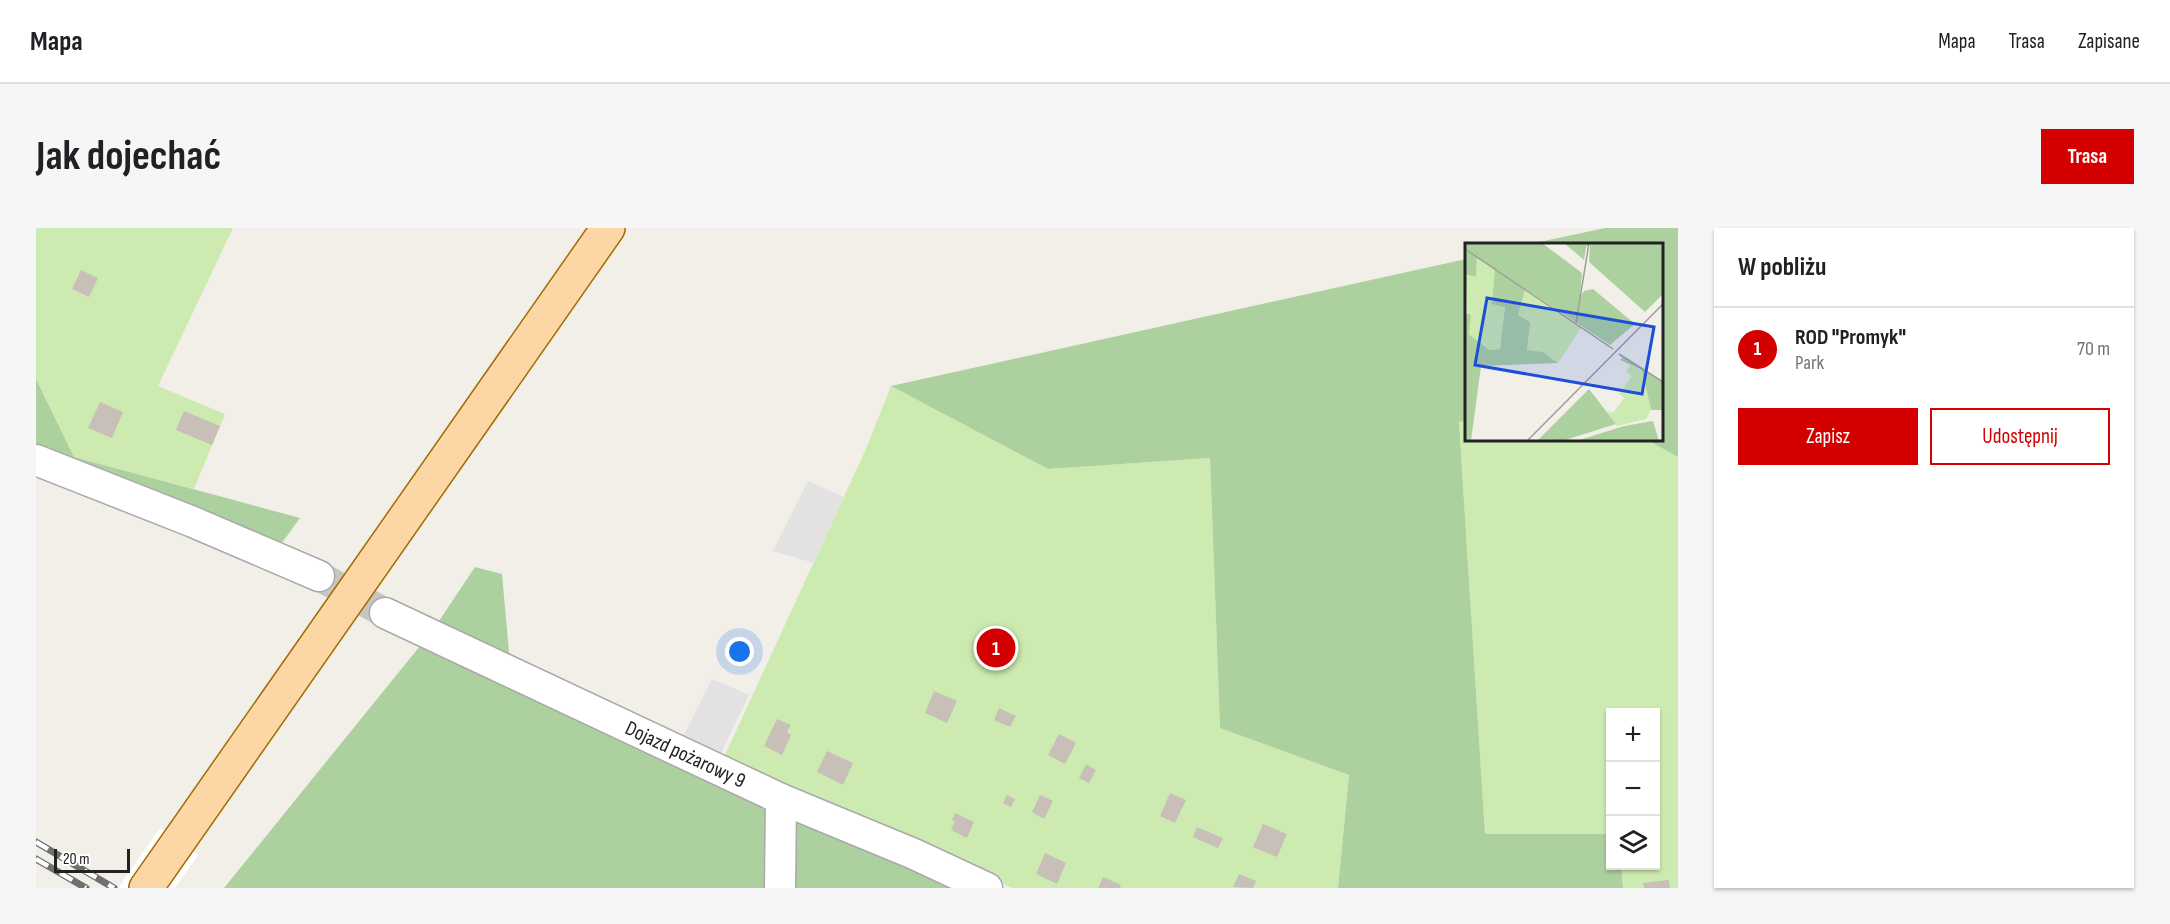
<!DOCTYPE html>
<html lang="pl">
<meta charset="utf-8">
<style>
body{margin:0;font-family:"Sofia Sans Condensed",sans-serif;background:#f6f6f6;color:#202124}
.controls{position:absolute;right:18px;bottom:18px;display:grid;overflow:hidden;border-radius:0px;box-shadow:0 2px 4px #0004}
.controls button{width:54px;height:54px;display:grid;place-items:center;padding:0;border:0;border-bottom:2px solid #e0e0e0;background:#fff;color:#202124;font:30px sans-serif}
.scale{position:absolute;left:18px;bottom:15px;width:76px;box-sizing:border-box;padding-left:6px;border:3px solid #222;border-top:0;font-size:16px;line-height:21px;white-space:nowrap;color:#222;-webkit-text-stroke:4px #fff;paint-order:stroke}
.you{position:absolute;left:704px;top:424px;width:21px;height:21px;margin:-15px;border:4px solid #fff;border-radius:50%;background:#1a73e8;box-shadow:0 0 0 9px #1a73e833}
.badge{display:grid;place-items:center;width:39px;height:39px;border-radius:50%;background:#d40000;color:#fff;font-size:20px;font-weight:700}
.pin{position:absolute;translate:-50% -50%;border:3px solid #fff;box-shadow:0 2px 6px #0006}
.list{margin:0;padding:0;list-style:none}
h2{display:flex;justify-content:space-between;align-items:center;height:78px;margin:0;padding:0 24px;font-size:26px}
h2 small{font-size:20px;font-weight:400;color:#757577}
.list li{display:grid;grid-template-columns:39px 1fr auto;gap:18px;align-items:center;box-sizing:border-box;height:84px;padding:0 24px;border-top:2px solid #e0e0e0}
.list b{display:block;font-size:22px;white-space:nowrap}
.list p{margin:0;font-size:20px;white-space:nowrap;color:#757577}
.list em{font-size:20px;font-style:normal;color:#757577}
.actions{display:flex;gap:12px;padding:18px 24px}
.actions a{flex:1;padding:14px 0;border:2px solid #d40000;border-radius:0px;text-align:center;font-size:21px;color:#d40000}
.actions .main{background:#d40000;color:#fff}
.icon{flex:none;width:33px;height:33px;fill:none;stroke:currentColor;stroke-width:2;stroke-linecap:round;stroke-linejoin:round}
.map{position:relative;flex:none;width:1642px;height:660px;overflow:hidden;border-radius:0px}
header{display:flex;align-items:center;gap:36px;box-sizing:border-box;height:84px;padding:0 30px;background:#fff;border-bottom:2px solid #e0e0e0}
header strong{font-size:28px}
nav{display:flex;gap:33px;margin-inline-start:auto;font-size:21px}
.intro{display:flex;align-items:center;justify-content:space-between;box-sizing:border-box;height:144px;padding:0 36px}
h1{margin:0;font-size:42px}
.button{padding:15px 27px;border-radius:0px;background:#d40000;color:#fff;font-size:21px;font-weight:700}
main{display:flex;gap:36px;padding:0 36px}
aside{flex:1;background:#fff;border-radius:0px;box-shadow:0 2px 4px #0004}
.map>svg:first-child{display:block}
</style>
<header>
<strong>Mapa</strong>
<nav><a>Mapa</a><a>Trasa</a><a>Zapisane</a></nav>
</header>
<div class="intro"><h1>Jak dojechać</h1><a class="button">Trasa</a></div>
<main>
<div class="map">
<svg width="1642" height="660" viewBox="0 0 1642 660">
<rect width="100%" height="100%" fill="#f2efe9"/>
<g fill="#cdebb0">
<polygon points="0,0 197,0 122,158 189,186 158,261 38,229 0,151"/>
<polygon points="855,158 1012,241 1174,230 1184,500 1313,547 1302,660 976,660 688,529 829,223"/>
<polygon points="1430,192 1430,212 1611,212 1642,229 1642,660 1587,660 1585,638 1620,638 1620,484 1574,484 1574,606 1449,606 1423,193"/>
</g>
<g fill="#add19e">
<polygon points="1569,0 1642,0 1642,229 1611,212 1626,212 1626,16 1494,16"/>
<polygon points="1430,31 1430,192 1423,194 1449,606 1574,606 1574,638 1585,638 1587,660 1302,660 1313,547 1184,500 1174,230 1012,241 855,158"/>
<polygon points="0,151 38,229 264,290 240,323 0,229"/>
<polygon points="439,339 466,346 474,435 399,399"/>
<polygon points="388,413 933,660 188,660"/>
</g>
<g fill="#e2e2e2">
<polygon points="772,253 808,269 778,335 737,323"/>
<polygon points="676,451 713,467 679,537 642,519"/>
</g>
<polygon fill="#fff" points="124,600 162,627 139,660 82,660"/>
<g fill="#c7bfb8">
<polygon points="45,42 62,50 53,69 36,61"/>
<polygon points="64,174 87,184 76,210 52,200"/>
<polygon points="148,183 184,198 176,217 140,202"/>
<polygon points="898,463 921,473 911,495 889,485"/>
<polygon points="963,480 980,488 974,499 958,492"/>
<polygon points="741,491 755,497 751,504 755,507 746,527 728,518"/>
<polygon points="1023,506 1040,515 1029,536 1012,527"/>
<polygon points="791,523 817,535 807,557 781,544"/>
<polygon points="1050,536 1060,542 1053,555 1043,550"/>
<polygon points="1134,565 1150,572 1139,595 1124,588"/>
<polygon points="971,567 979,571 975,579 967,575"/>
<polygon points="1004,567 1017,573 1008,591 996,584"/>
<polygon points="919,585 938,594 931,610 915,602 919,593 916,592"/>
<polygon points="1227,596 1251,606 1241,629 1217,619"/>
<polygon points="1161,599 1187,610 1182,620 1157,609"/>
<polygon points="1009,625 1030,635 1021,656 1000,646"/>
<polygon points="1203,646 1220,653 1217,660 1197,659"/>
<polygon points="1067,649 1085,657 1084,660 1062,660"/>
<polygon points="1633,652 1634,660 1608,660 1607,655"/>
</g>
<g fill="none" stroke-linecap="round" stroke-linejoin="round">
<polyline stroke="#c8c6c1" stroke-width="30" stroke-dasharray="30 15" stroke-linecap="butt" points="283,348 349,385"/>
<defs>
<g id="minor">
<polyline points="0,232 157,294 283,348"/>
<path id="s1" d="M349,385L745,571L878,626L951,660"/>
<polyline points="744,660 745,571"/>
</g>
<polyline id="major" points="110,660 572,0"/>
</defs>
<use href="#minor" stroke="#a9a9a9" stroke-width="33"/>
<use href="#major" stroke="#a06b00" stroke-width="36"/>
<use href="#minor" stroke="#fff" stroke-width="30"/>
<use href="#major" stroke="#fcd6a4" stroke-width="33"/>
<defs>
<g id="rail">
<polyline points="0,614 78,660"/>
<polyline points="0,631 50,660"/>
</g>
</defs>
<use href="#rail" stroke="#707070" stroke-width="7"/>
<use href="#rail" stroke="#fff" stroke-width="4.5" stroke-dasharray="14" stroke-linecap="butt"/>
</g>
<g text-anchor="middle" stroke-width="4.5" stroke-linejoin="round" paint-order="stroke">
<g font-size="21" fill="#222" stroke="#fff">
<text dy="7" stroke="none"><textPath href="#s1" startOffset="332">Dojazd pożarowy 9</textPath></text>
</g>
</g>
<g transform="translate(1429 15)">
<rect width="198" height="198" fill="#f2efe9"/>
<path d="M12,14L30,26L40,64L35,106L24,107L4,91L0,31L11,34ZM60,47L116,85L93,120L78,109L61,107L53,72ZM165,122L177,127L186,167L181,176L152,183L142,168L148,170L159,155L154,151L167,133L161,129Z" fill="#cdebb0"/>
<path d="M0,0H77L117,30L115,54L119,48L128,46L170,81L145,102L0,6ZM99,0H198V51L180,69L124,19L125,2L121,4L119,17ZM0,7L12,14L11,34L0,31ZM30,26L60,47L53,72L65,79L62,107L78,109L93,120L16,123L6,198H0V70L6,72L4,91L24,107L35,106L40,64L27,61ZM158,114L198,139V167H186L177,127L155,117ZM124,146L151,181L97,198H72ZM188,178L194,198H111L159,183Z" fill="#add19e"/>
<path fill="none" stroke="#9f9d99" stroke-width="1.5" d="M0,6L148,106M111,80L124,0M154,111L198,139M62,198L198,61"/>
<path fill="#1d4ed8" fill-opacity="0.15" stroke="#1d4ed8" stroke-width="3" d="M22,55L189,84L177,151L10,122Z"/>
<rect width="198" height="198" fill="none" stroke="#222" stroke-width="3"/>
</g>
</svg>
<div class="controls">
<button>+</button>
<button>−</button>
<button><svg class="icon" aria-label="layers" viewBox="0 0 24 24"><path d="M12 4l9 5-9 5-9-5zM3 14l9 5 9-5"/></svg></button>
</div>
<div class="scale">20 m</div>
<div class="you"></div>
<div class="pin badge" style="left:960px;top:420px">1</div>
</div>
<aside>
<h2>W pobliżu<small></small></h2>
<ul class="list">
<li><span class="badge">1</span><div><b>ROD &quot;Promyk&quot;</b><p>Park</p></div><em>70 m</em></li>
</ul>
<div class="actions"><a class="main">Zapisz</a><a>Udostępnij</a></div>
</aside>
</main>
